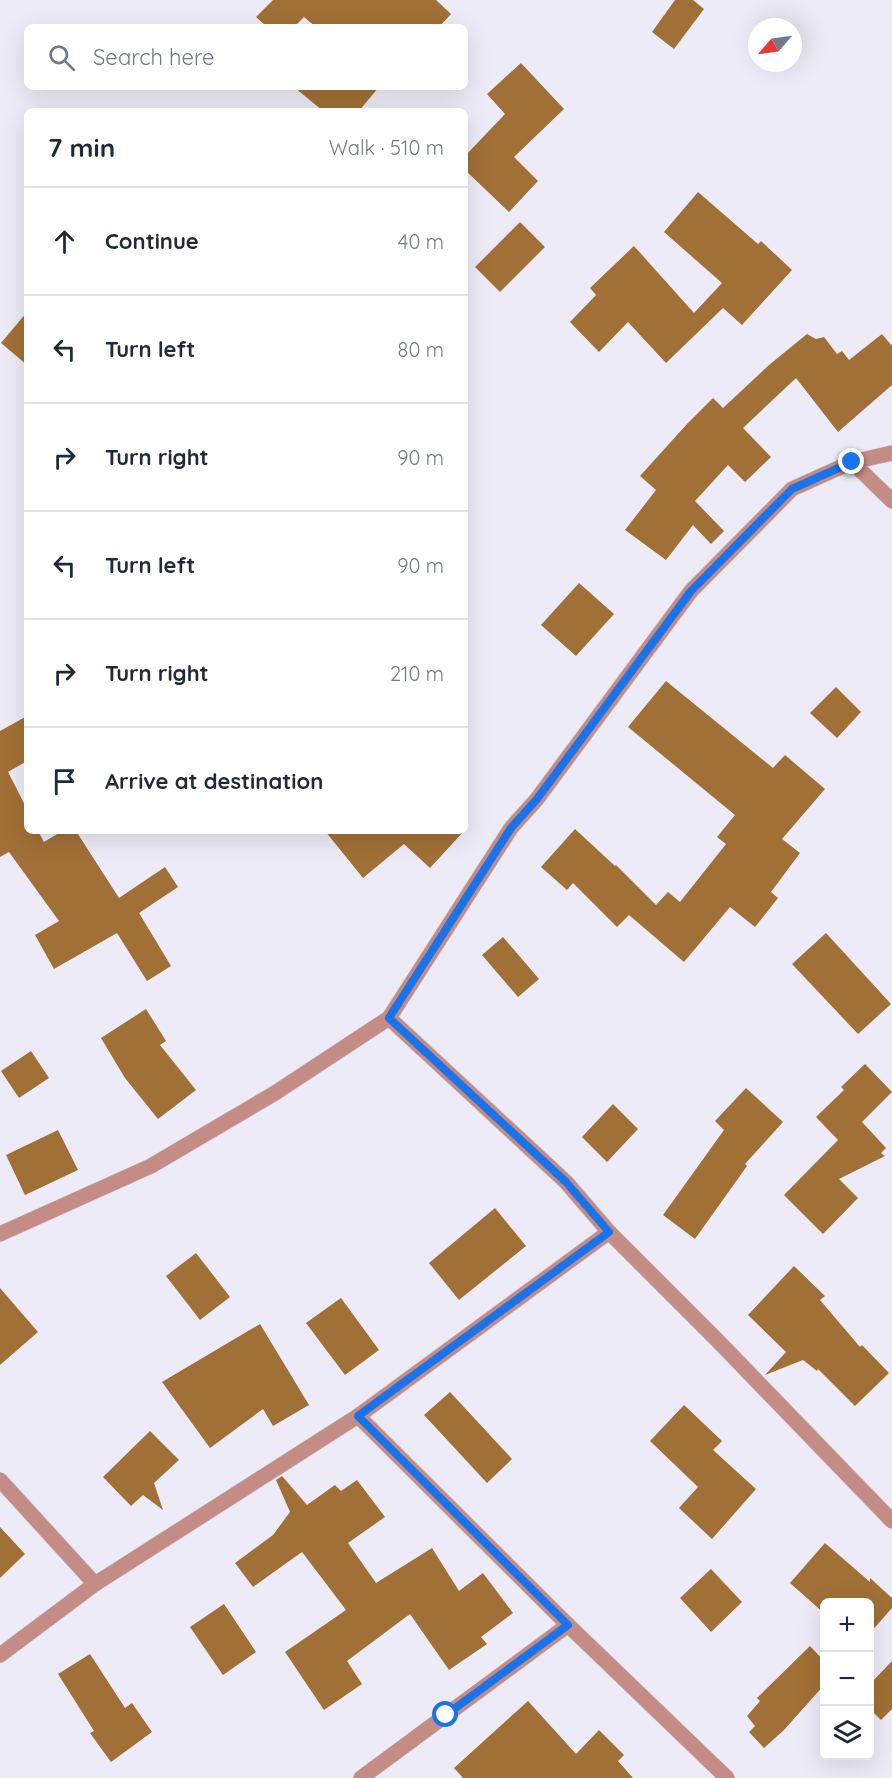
<!DOCTYPE html>
<meta charset="utf-8">
<style>
body{margin:0;font-family:Quicksand,sans-serif;background:#f2f2f3;color:#1f2937}
.controls{position:absolute;right:18px;bottom:18px;display:grid;overflow:hidden;border-radius:9px;box-shadow:0 6px 24px #0002}
.controls button{width:54px;height:54px;display:grid;place-items:center;padding:0;border:0;border-bottom:2px solid #e0e1e3;background:#fff;color:#1f2937;font:30px sans-serif}
.compass{position:absolute;left:748px;top:18px;width:54px;height:54px;border-radius:50%;background:#fff;box-shadow:0 6px 24px #0002;rotate:242deg}
.stop{position:absolute;width:18px;height:18px;margin:-14px;border:4px solid #1a73e8;border-radius:50%;background:#fff}
.stop.end{background:#1a73e8;border-color:#fff;box-shadow:0 2px 6px #0008}
.list{margin:0;padding:0;list-style:none}
h2{display:flex;justify-content:space-between;align-items:center;height:78px;margin:0;padding:0 24px;font-size:26px}
h2 small{font-size:20px;font-weight:400;color:#747a83}
.list li{display:grid;grid-template-columns:39px 1fr auto;gap:18px;align-items:center;box-sizing:border-box;height:108px;padding:0 24px;border-top:2px solid #e0e1e3}
.list b{display:block;font-size:22px;white-space:nowrap}
.list em{font-size:20px;font-style:normal;color:#747a83}
.icon{flex:none;width:33px;height:33px;fill:none;stroke:currentColor;stroke-width:2;stroke-linecap:round;stroke-linejoin:round}
.map{position:relative;flex:none;width:892px;height:1778px;overflow:hidden}
.search{position:absolute;background:#fff;box-shadow:0 6px 24px #0002;left:24px;top:24px;width:444px;height:66px;display:flex;align-items:center;gap:15px;box-sizing:border-box;padding:0 21px;border-radius:9px;color:#747a83;font-size:22px}
.panel{position:absolute;background:#fff;box-shadow:0 6px 24px #0002;left:24px;top:108px;width:444px;height:726px;border-radius:9px}
.map>svg:first-child{display:block}
</style>
<div class="map">
<svg width="892" height="1778" viewBox="0 0 892 1778">
<rect width="100%" height="100%" fill="#ecebf7"/>
<g fill="#a17036">
<polygon points="273,0 436,0 451,14 439,27 316,27 304,17 294,27 267,27 256,17"/>
<polygon points="675,0 693,0 704,9 674,49 652,32"/>
<polygon points="521,63 564,109 514,157 538,181 509,212 465,170 465,156 505,114 487,94"/>
<polygon points="294,87 379,87 359,111 323,111"/>
<polygon points="698,192 758,244 761,241 792,270 742,325 723,308 666,363 628,322 599,352 570,322 596,295 590,288 634,246 694,313 722,283 664,232"/>
<polygon points="520,222 545,247 500,292 475,267"/>
<polygon points="27,312 27,365 1,343"/>
<polygon points="807,334 816,339 824,337 837,354 842,351 849,360 882,334 892,346 892,385 838,432 796,378 743,428 771,457 745,482 728,465 695,501 724,531 711,544 693,525 666,560 625,530 656,490 640,476 687,424 713,398 723,408 769,365"/>
<polygon points="579,583 614,614 576,656 541,625"/>
<polygon points="666,681 773,768 785,755 825,789 782,839 800,853 771,892 778,898 755,927 730,907 684,962 629,915 617,927 573,883 567,890 541,867 575,829 615,866 616,865 656,905 668,892 680,902 726,844 717,837 735,815 628,727"/>
<polygon points="836,687 861,712 837,738 810,713"/>
<polygon points="27,716 27,761 8,772 27,809 27,831 38,831 44,842 62,831 76,831 119,898 165,867 178,887 139,913 171,966 147,981 117,933 54,969 35,935 59,921 9,852 0,857 0,731"/>
<polygon points="325,831 464,831 430,868 404,844 363,878"/>
<polygon points="826,933 891,1004 858,1034 792,964"/>
<polygon points="503,937 539,979 518,997 482,955"/>
<polygon points="146,1009 166,1041 160,1045 196,1090 158,1119 125,1078 101,1038"/>
<polygon points="31,1051 49,1078 19,1098 1,1071"/>
<polygon points="865,1064 892,1092 862,1122 886,1148 881,1153 885,1156 839,1179 858,1198 823,1234 784,1195 838,1140 816,1117 844,1090 841,1087"/>
<polygon points="746,1088 783,1122 745,1164 747,1166 695,1239 663,1215 724,1130 715,1121"/>
<polygon points="613,1104 638,1129 607,1162 582,1137"/>
<polygon points="58,1130 78,1170 25,1195 6,1155"/>
<polygon points="495,1208 526,1246 459,1300 429,1263"/>
<polygon points="196,1253 230,1297 200,1320 166,1276"/>
<polygon points="794,1266 825,1296 820,1300 860,1347 862,1345 889,1373 855,1406 818,1369 817,1371 803,1360 765,1375 786,1352 748,1315"/>
<polygon points="0,1288 38,1332 0,1365"/>
<polygon points="341,1298 379,1350 345,1375 306,1323"/>
<polygon points="260,1324 309,1405 273,1426 263,1409 210,1448 162,1382"/>
<polygon points="450,1392 512,1459 487,1483 424,1415"/>
<polygon points="684,1405 722,1441 713,1450 756,1489 712,1539 679,1508 698,1487 650,1441"/>
<polygon points="150,1431 179,1460 154,1483 163,1510 143,1495 131,1506 103,1477"/>
<polygon points="282,1476 307,1505 335,1485 341,1491 357,1480 385,1517 348,1543 376,1583 432,1548 459,1591 483,1573 513,1613 481,1637 487,1644 449,1670 410,1614 347,1661 362,1684 324,1710 285,1652 346,1610 302,1552 253,1587 235,1563 273,1535 290,1512 276,1480"/>
<polygon points="0,1527 25,1554 0,1578"/>
<polygon points="825,1543 870,1582 870,1578 892,1598 892,1608 870,1633 870,1602 825,1602 825,1614 790,1583"/>
<polygon points="711,1569 742,1602 711,1632 680,1598"/>
<polygon points="224,1604 256,1652 223,1675 190,1627"/>
<polygon points="810,1646 825,1662 825,1684 784,1730 764,1748 749,1732 755,1726 747,1716 760,1701 757,1698"/>
<polygon points="90,1654 125,1708 132,1703 152,1732 111,1762 90,1733 94,1731 58,1674"/>
<polygon points="892,1661 892,1709 881,1720 870,1709 870,1684"/>
<polygon points="528,1701 576,1754 599,1730 624,1755 618,1761 633,1778 463,1778 454,1768"/>
</g>
<g fill="none" stroke-linecap="round" stroke-linejoin="round">
<defs>
<g id="street">
<polyline points="852,462 892,501"/>
<polyline points="389,1018 566,1182 609,1232 718,1341 892,1521"/>
<polyline points="0,1234 151,1166 275,1093 389,1018 511,828 537,799 691,591 792,489 852,462 892,453"/>
<polyline points="358,1416 568,1625 727,1778"/>
<polyline points="0,1480 95,1584"/>
<polyline points="0,1655 95,1584 358,1416 609,1232"/>
<polyline points="361,1778 568,1625"/>
</g>
</defs>
<use href="#street" stroke="#cac9d4" stroke-width="16"/>
<use href="#street" stroke="#c58c86" stroke-width="15"/>
</g>
<g fill="none" stroke-linecap="round" stroke-linejoin="round">
<polyline stroke="#1a73e8" stroke-width="8" points="446,1715 568,1625 358,1416 609,1232 566,1182 389,1018 511,828 537,799 691,591 792,489 852,462"/>
</g>
</svg>
<div class="controls">
<button>+</button>
<button>−</button>
<button><svg class="icon" aria-label="layers" viewBox="0 0 24 24"><path d="M12 4l9 5-9 5-9-5zM3 14l9 5 9-5"/></svg></button>
</div>
<svg class="compass" viewBox="-18 -18 36 36"><path d="M0-13l5 13h-10z" fill="#e53935"/><path d="M0 13l5-13h-10z" fill="#747a83"/></svg>
<div class="stop" style="left:446px;top:1715px"></div>
<div class="stop end" style="left:852px;top:462px"></div>
<div class="search"><svg class="icon" aria-label="search" viewBox="0 0 24 24"><circle cx="10" cy="10" r="6"/><path d="M15 15l6 6"/></svg>Search here</div>
<section class="panel">
<h2>7 min<small>Walk · 510 m</small></h2>
<ul class="list">
<li><svg class="icon" aria-label="ahead" viewBox="0 0 24 24"><path d="M12 20V5M6 11l6-6 6 6"/></svg><div><b>Continue</b></div><em>40 m</em></li>
<li><svg class="icon" aria-label="left" viewBox="0 0 24 24"><path d="M17 20v-9H6M10 6l-5 5 5 5"/></svg><div><b>Turn left</b></div><em>80 m</em></li>
<li><svg class="icon" aria-label="right" viewBox="0 0 24 24"><path d="M7 20v-9h11M14 6l5 5-5 5"/></svg><div><b>Turn right</b></div><em>90 m</em></li>
<li><svg class="icon" aria-label="left" viewBox="0 0 24 24"><path d="M17 20v-9H6M10 6l-5 5 5 5"/></svg><div><b>Turn left</b></div><em>90 m</em></li>
<li><svg class="icon" aria-label="right" viewBox="0 0 24 24"><path d="M7 20v-9h11M14 6l5 5-5 5"/></svg><div><b>Turn right</b></div><em>210 m</em></li>
<li><svg class="icon" aria-label="arrive" viewBox="0 0 24 24"><path d="M6 21V4h12l-3 4 3 4H6"/></svg><div><b>Arrive at destination</b></div></li>
</ul>
</section>
</div>
